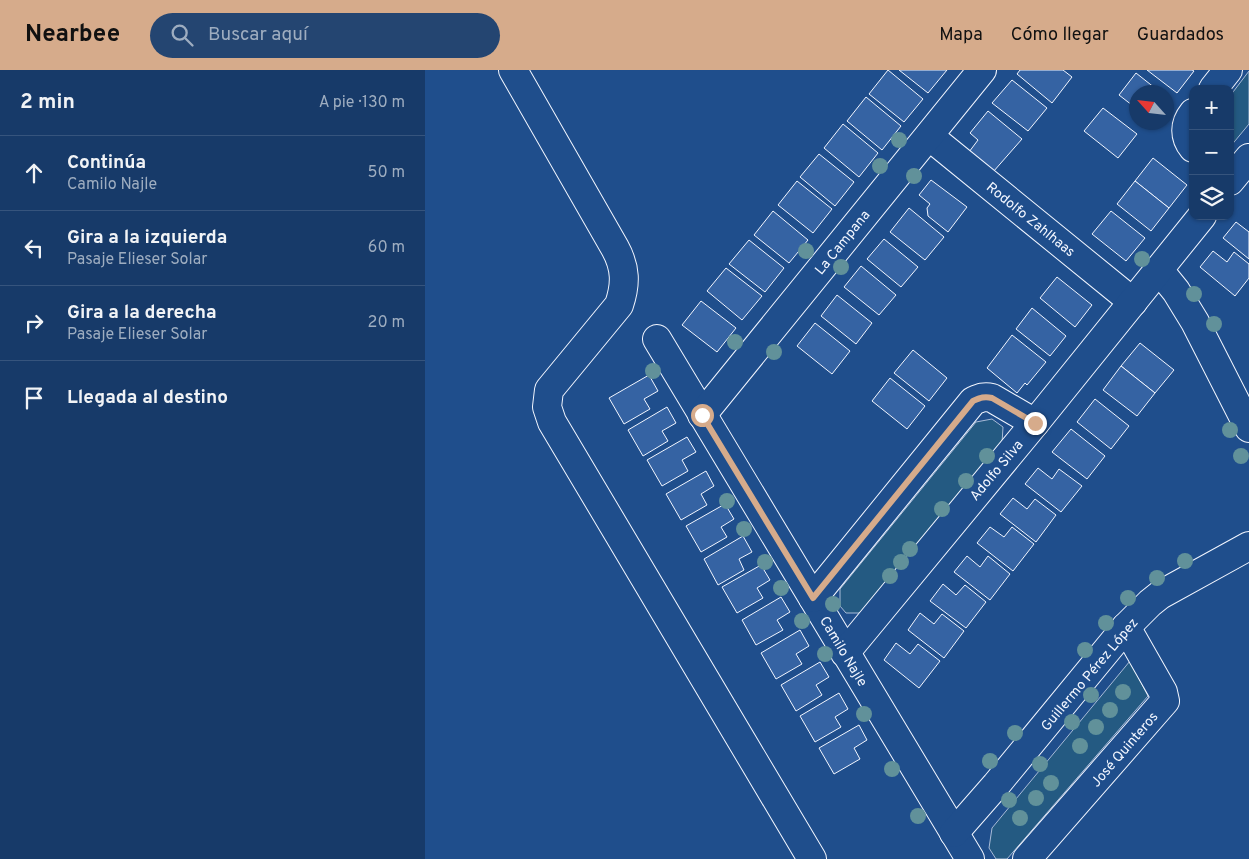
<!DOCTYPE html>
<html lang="es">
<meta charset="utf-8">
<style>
body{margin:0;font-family:Overpass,sans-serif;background:#244571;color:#f1f3f6}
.controls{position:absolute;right:15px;top:15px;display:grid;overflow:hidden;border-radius:10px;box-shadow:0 1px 4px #0004}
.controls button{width:45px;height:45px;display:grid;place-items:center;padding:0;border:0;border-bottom:1px solid #36547d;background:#173a69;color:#f1f3f6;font:25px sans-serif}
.compass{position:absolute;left:704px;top:15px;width:45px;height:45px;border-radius:50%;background:#173a69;box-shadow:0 1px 4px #0004;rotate:297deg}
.stop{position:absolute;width:15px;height:15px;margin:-11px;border:4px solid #d6ab8b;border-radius:50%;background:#fff}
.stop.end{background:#d6ab8b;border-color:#fff;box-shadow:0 1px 5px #0008}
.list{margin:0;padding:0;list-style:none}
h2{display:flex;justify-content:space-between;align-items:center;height:65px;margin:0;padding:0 20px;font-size:21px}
h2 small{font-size:16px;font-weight:400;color:#9eadc0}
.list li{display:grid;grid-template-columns:32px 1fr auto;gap:15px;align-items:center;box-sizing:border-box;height:75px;padding:0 20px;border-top:1px solid #36547d}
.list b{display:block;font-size:19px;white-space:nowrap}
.list p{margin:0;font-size:16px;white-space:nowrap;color:#9eadc0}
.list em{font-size:16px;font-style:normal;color:#9eadc0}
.icon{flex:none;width:28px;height:28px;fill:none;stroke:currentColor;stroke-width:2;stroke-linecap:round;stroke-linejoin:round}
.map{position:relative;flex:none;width:824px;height:789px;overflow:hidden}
header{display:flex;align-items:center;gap:30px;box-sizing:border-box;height:70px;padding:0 25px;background:#d6ab8b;color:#111}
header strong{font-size:24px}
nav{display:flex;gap:28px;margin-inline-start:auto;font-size:18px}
.search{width:350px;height:45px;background:#244571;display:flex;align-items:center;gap:12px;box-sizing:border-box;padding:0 18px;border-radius:28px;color:#9eadc0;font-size:19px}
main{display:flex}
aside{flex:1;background:#173a69}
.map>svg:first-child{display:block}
</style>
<header>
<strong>Nearbee</strong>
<div class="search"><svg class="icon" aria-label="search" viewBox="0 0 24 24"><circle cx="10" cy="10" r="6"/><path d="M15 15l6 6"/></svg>Buscar aquí</div>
<nav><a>Mapa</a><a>Cómo llegar</a><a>Guardados</a></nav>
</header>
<main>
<aside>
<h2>2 min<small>A pie · 130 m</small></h2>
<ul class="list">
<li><svg class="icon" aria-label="ahead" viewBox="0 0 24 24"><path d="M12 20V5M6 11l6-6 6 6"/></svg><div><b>Continúa</b><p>Camilo Najle</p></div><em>50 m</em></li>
<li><svg class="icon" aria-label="left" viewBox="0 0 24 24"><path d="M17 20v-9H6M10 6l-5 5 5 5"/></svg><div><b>Gira a la izquierda</b><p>Pasaje Elieser Solar</p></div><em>60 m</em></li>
<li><svg class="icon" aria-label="right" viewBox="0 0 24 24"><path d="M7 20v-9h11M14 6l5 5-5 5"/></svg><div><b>Gira a la derecha</b><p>Pasaje Elieser Solar</p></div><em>20 m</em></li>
<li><svg class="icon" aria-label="arrive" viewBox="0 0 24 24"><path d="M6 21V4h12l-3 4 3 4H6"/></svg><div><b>Llegada al destino</b></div></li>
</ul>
</aside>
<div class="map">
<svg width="824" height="789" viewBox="0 0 824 789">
<rect width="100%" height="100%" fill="#1f4e8c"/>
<g fill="#245a82" stroke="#a8bbd7">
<polygon points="824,1 824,54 805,77 805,26"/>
<polygon points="567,349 578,357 577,373 438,543 421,543 415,536 415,519 551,352"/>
<polygon points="705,591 723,626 582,789 571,789 564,778 567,758"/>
</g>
<g fill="#3563a3" stroke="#f2f6ff">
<polygon points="463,0 498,29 479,52 444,24"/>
<polygon points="474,0 522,0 503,23"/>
<polygon points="595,0 638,0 647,7 627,33 592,4"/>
<polygon points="722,0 767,0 769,1 752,23"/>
<polygon points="711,3 735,22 712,22 712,39 694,25"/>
<polygon points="587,10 622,38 603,61 567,33"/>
<polygon points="441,27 476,56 457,80 422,51"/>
<polygon points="678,38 712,64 693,88 659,61"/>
<polygon points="563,41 597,69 568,102 544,82 553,70 545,63"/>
<polygon points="418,54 453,83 434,107 399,78"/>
<polygon points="394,84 429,112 410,136 375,107"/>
<polygon points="728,88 762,115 744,138 710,111"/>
<polygon points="506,110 542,137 523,162 503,146 502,138 505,134 494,125"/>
<polygon points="372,111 407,139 388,163 353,135"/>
<polygon points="710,111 744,138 726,161 692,134"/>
<polygon points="484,138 519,167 500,190 465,162"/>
<polygon points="348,141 383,170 364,193 329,165"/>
<polygon points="686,141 720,168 701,191 667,164"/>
<polygon points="811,152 824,162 824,189 798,168"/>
<polygon points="459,169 493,197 476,217 442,189"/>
<polygon points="324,170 359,198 340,222 304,194"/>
<polygon points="788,181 802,192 809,182 824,194 824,208 810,226 775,197"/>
<polygon points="436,196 471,225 454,245 419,217"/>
<polygon points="301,198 337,226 317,250 282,221"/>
<polygon points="632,207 667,235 650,257 615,228"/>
<polygon points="412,225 447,253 431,274 396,246"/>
<polygon points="276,231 311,258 292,282 257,255"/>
<polygon points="607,238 641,266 625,286 591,259"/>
<polygon points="390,253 425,281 407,304 372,276"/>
<polygon points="587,265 621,292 602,315 600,313 592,323 562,298"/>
<polygon points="715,273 749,300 730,323 696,296"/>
<polygon points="488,280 522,308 504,331 469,303"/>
<polygon points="696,296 730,323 712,346 678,320"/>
<polygon points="224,305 233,321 219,329 225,339 199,354 184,328"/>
<polygon points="465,308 500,336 482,359 447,331"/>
<polygon points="670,329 704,356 686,379 652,352"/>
<polygon points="242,337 251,353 237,361 243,371 218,386 203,360"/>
<polygon points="646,359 680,386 662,409 627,382"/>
<polygon points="262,367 271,382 257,390 263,401 237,416 222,390"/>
<polygon points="613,398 627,409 634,399 657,416 636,442 600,414"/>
<polygon points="281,401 289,416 276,424 282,435 256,450 241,424"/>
<polygon points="588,428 602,439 610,429 631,445 611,472 575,444"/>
<polygon points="300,434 309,449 296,457 302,467 276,482 261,456"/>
<polygon points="565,457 579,467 587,457 609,474 588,501 552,473"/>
<polygon points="318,466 327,482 314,489 319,500 293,515 279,489"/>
<polygon points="542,486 555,497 563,486 585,504 565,530 529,502"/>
<polygon points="336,495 345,510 332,518 338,528 312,543 297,517"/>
<polygon points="518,514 531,525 540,515 561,532 541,558 505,531"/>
<polygon points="356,527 365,542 352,550 358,560 331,575 317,550"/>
<polygon points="495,543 509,554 517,544 539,561 519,588 483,560"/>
<polygon points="375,560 384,576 371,584 377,594 351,609 336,583"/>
<polygon points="471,573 485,584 493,574 515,591 494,618 459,590"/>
<polygon points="395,592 404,607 391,615 397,625 371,641 356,615"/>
<polygon points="414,623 423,639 410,647 416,657 390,672 375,646"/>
<polygon points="434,655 442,670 429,678 435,689 409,704 394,678"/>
</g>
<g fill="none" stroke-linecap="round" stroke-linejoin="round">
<defs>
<g id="minor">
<path d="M88,0L190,178C201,198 201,214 194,235L124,320L122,337L127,352L387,789"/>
<polyline points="788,19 803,0"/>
<path d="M768,43C759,54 759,67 768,78"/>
<polyline points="504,66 708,232"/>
<polyline points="805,111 824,88"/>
<polyline points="734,200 751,221 770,252 824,358"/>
<polyline points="232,269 545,789"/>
<polyline points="277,345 557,0"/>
<path d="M388,528L548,331C555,328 559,326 567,328L610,353"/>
<polyline points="420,583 610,353 777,146"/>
<polyline points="529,763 571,715 701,557 725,533 735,525 824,476"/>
<polyline points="602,789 740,631 738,622 701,557"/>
</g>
</defs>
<use href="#minor" stroke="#f2f6ff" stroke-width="30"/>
<use href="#minor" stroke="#1f4e8c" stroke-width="28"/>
</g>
<g fill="#61919a">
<circle cx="474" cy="70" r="8"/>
<circle cx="455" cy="96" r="8"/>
<circle cx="489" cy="106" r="8"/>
<circle cx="381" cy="181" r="8"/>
<circle cx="717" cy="189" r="8"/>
<circle cx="416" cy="197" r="8"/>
<circle cx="769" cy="224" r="8"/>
<circle cx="789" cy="254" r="8"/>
<circle cx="310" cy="272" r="8"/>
<circle cx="349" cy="282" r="8"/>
<circle cx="228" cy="301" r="8"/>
<circle cx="805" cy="360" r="8"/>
<circle cx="562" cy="386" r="8"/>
<circle cx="816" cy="386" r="8"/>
<circle cx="541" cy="411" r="8"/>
<circle cx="302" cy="431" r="8"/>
<circle cx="517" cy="439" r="8"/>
<circle cx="319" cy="459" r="8"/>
<circle cx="485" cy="479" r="8"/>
<circle cx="760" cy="491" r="8"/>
<circle cx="340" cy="492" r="8"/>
<circle cx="476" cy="492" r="8"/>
<circle cx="465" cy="506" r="8"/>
<circle cx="732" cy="508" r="8"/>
<circle cx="356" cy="518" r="8"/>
<circle cx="703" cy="528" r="8"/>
<circle cx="408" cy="534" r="8"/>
<circle cx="377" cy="551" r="8"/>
<circle cx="681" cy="553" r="8"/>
<circle cx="660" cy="580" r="8"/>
<circle cx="400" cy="584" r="8"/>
<circle cx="698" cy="622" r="8"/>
<circle cx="666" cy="625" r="8"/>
<circle cx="685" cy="640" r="8"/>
<circle cx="439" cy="644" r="8"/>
<circle cx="647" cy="652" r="8"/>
<circle cx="671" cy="657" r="8"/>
<circle cx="590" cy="663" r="8"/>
<circle cx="655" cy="676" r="8"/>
<circle cx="565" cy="691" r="8"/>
<circle cx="615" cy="694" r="8"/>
<circle cx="467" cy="699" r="8"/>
<circle cx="626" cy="713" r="8"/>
<circle cx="611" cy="728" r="8"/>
<circle cx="584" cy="730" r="8"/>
<circle cx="493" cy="746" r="8"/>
<circle cx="595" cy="748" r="8"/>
</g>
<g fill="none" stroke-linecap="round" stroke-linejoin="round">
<path stroke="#d6ab8b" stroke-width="6" d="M277,345L388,528L548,331C555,328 559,326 567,328L610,353"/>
</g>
<g text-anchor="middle" stroke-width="4" stroke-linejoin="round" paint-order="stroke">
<g font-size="14" fill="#f2f6ff" stroke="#1f4e8c">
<text transform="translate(606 149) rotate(39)" y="5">Rodolfo Zahlhaas</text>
<text transform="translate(417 172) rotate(-51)" y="5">La Campana</text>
<text transform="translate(571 400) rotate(-50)" y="5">Adolfo Silva</text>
<text transform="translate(419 581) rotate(59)" y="5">Camilo Najle</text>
<text transform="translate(664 604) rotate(-50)" y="5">Guillermo Pérez López</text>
<text transform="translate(699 679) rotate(-49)" y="5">José Quinteros</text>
</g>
</g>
</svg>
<div class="controls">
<button>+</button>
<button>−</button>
<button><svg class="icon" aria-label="layers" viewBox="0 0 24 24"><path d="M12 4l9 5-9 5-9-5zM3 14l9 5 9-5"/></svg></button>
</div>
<svg class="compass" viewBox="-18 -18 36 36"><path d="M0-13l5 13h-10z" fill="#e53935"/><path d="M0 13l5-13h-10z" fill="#9eadc0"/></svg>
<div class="stop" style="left:277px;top:345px"></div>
<div class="stop end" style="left:610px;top:353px"></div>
</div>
</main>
